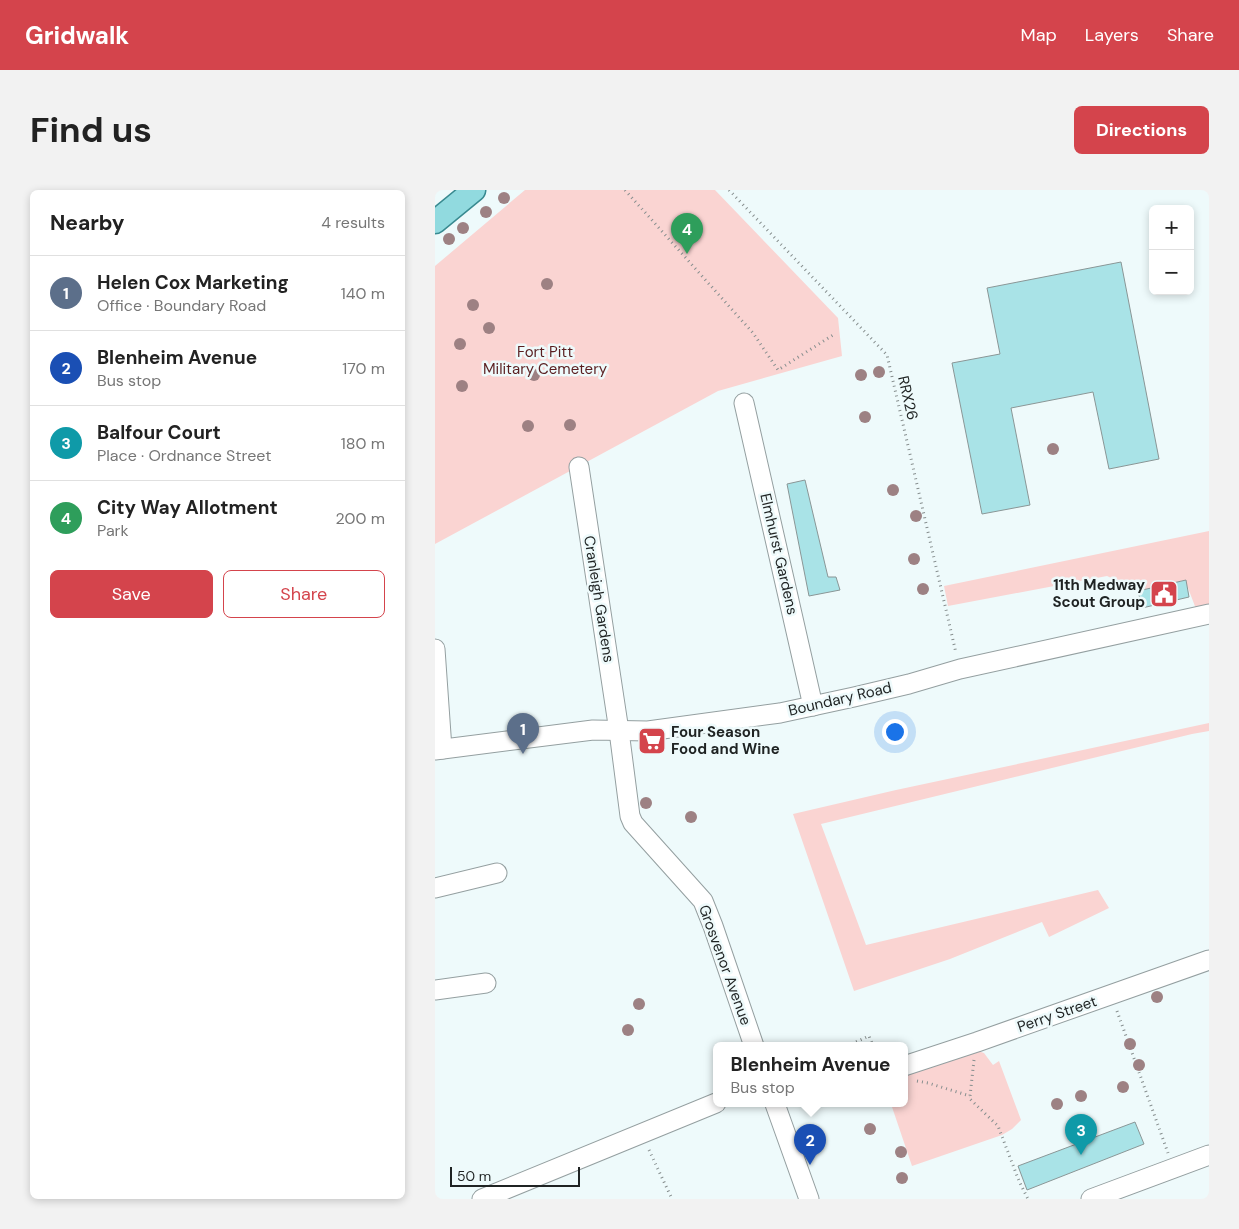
<!DOCTYPE html>
<meta charset="utf-8">
<style>
body{margin:0;font-family:"DM Sans",sans-serif;background:#f2f2f2;color:#222}
.controls{position:absolute;right:15px;top:15px;display:grid;overflow:hidden;border-radius:8px;box-shadow:0 2px 8px #0003}
.controls button{width:45px;height:45px;display:grid;place-items:center;padding:0;border:0;border-bottom:1px solid #e0e0e0;background:#fff;color:#222;font:25px sans-serif}
.scale{position:absolute;left:15px;bottom:12px;width:130px;box-sizing:border-box;padding-left:5px;border:2px solid #1f2323;border-top:0;font-size:14px;line-height:18px;white-space:nowrap;color:#1f2323;-webkit-text-stroke:4px #eefafb;paint-order:stroke}
.you{position:absolute;left:459px;top:541px;width:18px;height:18px;margin:-12px;border:4px solid #fff;border-radius:50%;background:#1a73e8;box-shadow:0 0 0 8px #1a73e833}
.badge{display:grid;place-items:center;width:32px;height:32px;border-radius:50%;background:#d4444c;color:#fff;font-size:16px;font-weight:700}
.pin{position:absolute;translate:-50% -41px;filter:drop-shadow(0 1px 2px #0008)}
.pin::after{content:'';position:absolute;top:26px;width:18px;height:15px;background:inherit;clip-path:polygon(0 0,100% 0,50% 100%)}
.popup{position:absolute;left:278px;top:852px;width:195px;height:65px;box-sizing:border-box;display:grid;place-content:center;border-radius:8px;background:#fff;filter:drop-shadow(0 1px 4px #0005);font-size:16px;white-space:nowrap;color:#767676}
.popup b{font-size:19px;color:#222}
.popup::after{content:'';position:absolute;left:50%;top:100%;margin-left:-10px;border:10px solid transparent;border-top-color:#fff}
.list{margin:0;padding:0;list-style:none}
h2{display:flex;justify-content:space-between;align-items:center;height:65px;margin:0;padding:0 20px;font-size:21px}
h2 small{font-size:16px;font-weight:400;color:#767676}
.list li{display:grid;grid-template-columns:32px 1fr auto;gap:15px;align-items:center;box-sizing:border-box;height:75px;padding:0 20px;border-top:1px solid #e0e0e0}
.list b{display:block;font-size:19px;white-space:nowrap}
.list p{margin:0;font-size:16px;white-space:nowrap;color:#767676}
.list em{font-size:16px;font-style:normal;color:#767676}
.actions{display:flex;gap:10px;padding:15px 20px}
.actions a{flex:1;padding:11px 0;border:1px solid #d4444c;border-radius:8px;text-align:center;font-size:18px;color:#d4444c}
.actions .main{background:#d4444c;color:#fff}
.map{position:relative;flex:none;width:774px;height:1009px;overflow:hidden;border-radius:8px}
header{display:flex;align-items:center;gap:30px;box-sizing:border-box;height:70px;padding:0 25px;background:#d4444c;color:#fff}
header strong{font-size:24px}
nav{display:flex;gap:28px;margin-inline-start:auto;font-size:18px}
.intro{display:flex;align-items:center;justify-content:space-between;box-sizing:border-box;height:120px;padding:0 30px}
h1{margin:0;font-size:35px}
.button{padding:12px 22px;border-radius:8px;background:#d4444c;color:#fff;font-size:18px;font-weight:700}
main{display:flex;gap:30px;padding:0 30px}
aside{flex:1;background:#fff;border-radius:8px;box-shadow:0 2px 8px #0003}
.map>svg:first-child{display:block}
</style>
<header>
<strong>Gridwalk</strong>
<nav><a>Map</a><a>Layers</a><a>Share</a></nav>
</header>
<div class="intro"><h1>Find us</h1><a class="button">Directions</a></div>
<main>
<aside>
<h2>Nearby<small>4 results</small></h2>
<ul class="list">
<li><span class="badge" style="background:#5c6f8a">1</span><div><b>Helen Cox Marketing</b><p>Office · Boundary Road</p></div><em>140 m</em></li>
<li><span class="badge" style="background:#1a4fb4">2</span><div><b>Blenheim Avenue</b><p>Bus stop</p></div><em>170 m</em></li>
<li><span class="badge" style="background:#0f9aa8">3</span><div><b>Balfour Court</b><p>Place · Ordnance Street</p></div><em>180 m</em></li>
<li><span class="badge" style="background:#2e9e5b">4</span><div><b>City Way Allotment</b><p>Park</p></div><em>200 m</em></li>
</ul>
<div class="actions"><a class="main">Save</a><a>Share</a></div>
</aside>
<div class="map">
<svg width="774" height="1009" viewBox="0 0 774 1009">
<rect width="100%" height="100%" fill="#eefafb"/>
<g fill="#fad4d2">
<polygon points="90,0 280,0 403,128 407,166 283,201 0,354 0,76"/>
<polygon points="774,341 774,417 761,419 750,390 703,401 672,386 513,416 509,396"/>
<polygon points="774,533 774,541 757,544 386,634 431,755 663,700 674,718 614,747 607,732 515,769 419,801 358,624 461,600"/>
<polygon points="543,861 549,863 558,875 564,871 586,930 577,939 567,945 477,976 456,914 469,914 469,885"/>
</g>
<g fill="#a9e3e7" stroke="#8a9696">
<polygon points="686,72 724,269 674,279 658,202 576,218 595,315 547,324 517,173 565,164 552,98"/>
<polygon points="370,290 393,387 401,387 405,400 374,406 352,294"/>
<polygon points="751,390 754,407 707,418 703,401"/>
<polygon points="700,932 709,954 592,1000 583,976"/>
</g>
<g fill="none" stroke-linecap="round" stroke-linejoin="round">
<defs>
<g id="minor">
<polyline points="309,213 378,516"/>
<polyline points="144,277 184,541 195,626 198,633 268,711 278,736 319,856"/>
<polyline points="0,459 7,559"/>
<polyline points="0,560 158,540 213,541 345,523 419,507 474,494 525,479 774,424"/>
<polyline points="0,698 62,683"/>
<polyline points="0,800 51,793"/>
<polyline points="469,876 542,852 774,770"/>
<polyline points="340,914 374,1009"/>
<polyline points="47,1009 281,913"/>
<polyline points="656,1009 774,965"/>
</g>
<polyline id="major" points="0,32 39,0"/>
</defs>
<use href="#minor" stroke="#949fa0" stroke-width="21"/>
<use href="#major" stroke="#398a90" stroke-width="25"/>
<g stroke="#868e8e" stroke-width="3" stroke-dasharray="1 4" stroke-linecap="butt">
<polyline points="190,0 318,143 343,180 398,145"/>
<polyline points="294,0 452,165 521,463"/>
<polyline points="682,821 733,963"/>
<polyline points="412,856 434,846 438,856"/>
<polyline points="539,870 535,906 535,909 563,936 584,991 593,1009"/>
<polyline points="482,891 493,893 535,906"/>
<polyline points="214,960 237,1009"/>
</g>
<use href="#minor" stroke="#fff" stroke-width="19"/>
<use href="#major" stroke="#91dadf" stroke-width="22"/>
</g>
<g fill="#9d8183">
<circle cx="69" cy="8" r="6"/>
<circle cx="51" cy="22" r="6"/>
<circle cx="28" cy="38" r="6"/>
<circle cx="14" cy="49" r="6"/>
<circle cx="112" cy="94" r="6"/>
<circle cx="38" cy="115" r="6"/>
<circle cx="54" cy="138" r="6"/>
<circle cx="25" cy="154" r="6"/>
<circle cx="444" cy="182" r="6"/>
<circle cx="99" cy="185" r="6"/>
<circle cx="426" cy="185" r="6"/>
<circle cx="27" cy="196" r="6"/>
<circle cx="430" cy="227" r="6"/>
<circle cx="135" cy="235" r="6"/>
<circle cx="93" cy="236" r="6"/>
<circle cx="618" cy="259" r="6"/>
<circle cx="458" cy="300" r="6"/>
<circle cx="481" cy="326" r="6"/>
<circle cx="479" cy="369" r="6"/>
<circle cx="488" cy="399" r="6"/>
<circle cx="211" cy="613" r="6"/>
<circle cx="256" cy="627" r="6"/>
<circle cx="722" cy="807" r="6"/>
<circle cx="204" cy="814" r="6"/>
<circle cx="193" cy="840" r="6"/>
<circle cx="695" cy="854" r="6"/>
<circle cx="704" cy="875" r="6"/>
<circle cx="688" cy="897" r="6"/>
<circle cx="646" cy="906" r="6"/>
<circle cx="622" cy="914" r="6"/>
<circle cx="435" cy="939" r="6"/>
<circle cx="466" cy="962" r="6"/>
<circle cx="467" cy="988" r="6"/>
</g>
<defs>
<symbol id="civic-square" viewBox="-11 -11 22 22"><rect x="-9" y="-9" width="18" height="18" rx="4" fill="#d4444c" stroke="#eefafb"/><path d="M-.6-6.5H3V-4.5H.6V-3L4-1V1h2V6H-6V1h2V-1L-.6-3ZM-1.2 2.5V6h2.4V2.5Z" fill="#fff"/></symbol>
<symbol id="supermarket-square" viewBox="-11 -11 22 22"><rect x="-9" y="-9" width="18" height="18" rx="4" fill="#d4444c" stroke="#eefafb"/><path d="M-6-5.5h2.5l.6 2H6L4.5 2H-2.5L-4.4-4H-6ZM-1.5 3.2a1.3 1.3 0 1 0 .1 0ZM3 3.2a1.3 1.3 0 1 0 .1 0Z" fill="#fff"/></symbol>
</defs>
<g fill-rule="evenodd">
<use href="#civic-square" x="713" y="388" width="32" height="32"/>
<use href="#supermarket-square" x="201" y="535" width="32" height="32"/>
</g>
<g text-anchor="middle" stroke-width="5" stroke-linejoin="round" paint-order="stroke">
<g font-size="15" fill="#5a1e20" stroke="#eefafb">
<text x="110" y="167">Fort Pitt<tspan x="110" dy="17">Military Cemetery</tspan></text>
</g>
<g font-size="15" fill="#1f2323" stroke="#eefafb">
<text transform="translate(473 208) rotate(77)" y="5">RRX26</text>
<text transform="translate(344 364) rotate(77)" y="5">Elmhurst Gardens</text>
<text transform="translate(164 409) rotate(81)" y="5">Cranleigh Gardens</text>
<text transform="translate(405 509) rotate(-13)" y="5">Boundary Road</text>
<text transform="translate(290 775) rotate(70)" y="5">Grosvenor Avenue</text>
<text transform="translate(622 824) rotate(-19)" y="5">Perry Street</text>
</g>
<g font-size="15" font-weight="bold" fill="#1f2323" stroke="#eefafb" text-anchor="end">
<text x="710" y="400">11th Medway<tspan x="710" dy="17">Scout Group</tspan></text>
<text x="236" y="547" text-anchor="start">Four Season<tspan x="236" dy="17">Food and Wine</tspan></text>
</g>
</g>
</svg>
<div class="controls">
<button>+</button>
<button>−</button>
</div>
<div class="scale">50 m</div>
<div class="you"></div>
<div class="pin badge" style="left:88px;top:564px;background:#5c6f8a">1</div>
<div class="pin badge" style="left:375px;top:975px;background:#1a4fb4">2</div>
<div class="popup"><b>Blenheim Avenue</b>Bus stop</div>
<div class="pin badge" style="left:646px;top:965px;background:#0f9aa8">3</div>
<div class="pin badge" style="left:252px;top:64px;background:#2e9e5b">4</div>
</div>
</main>
